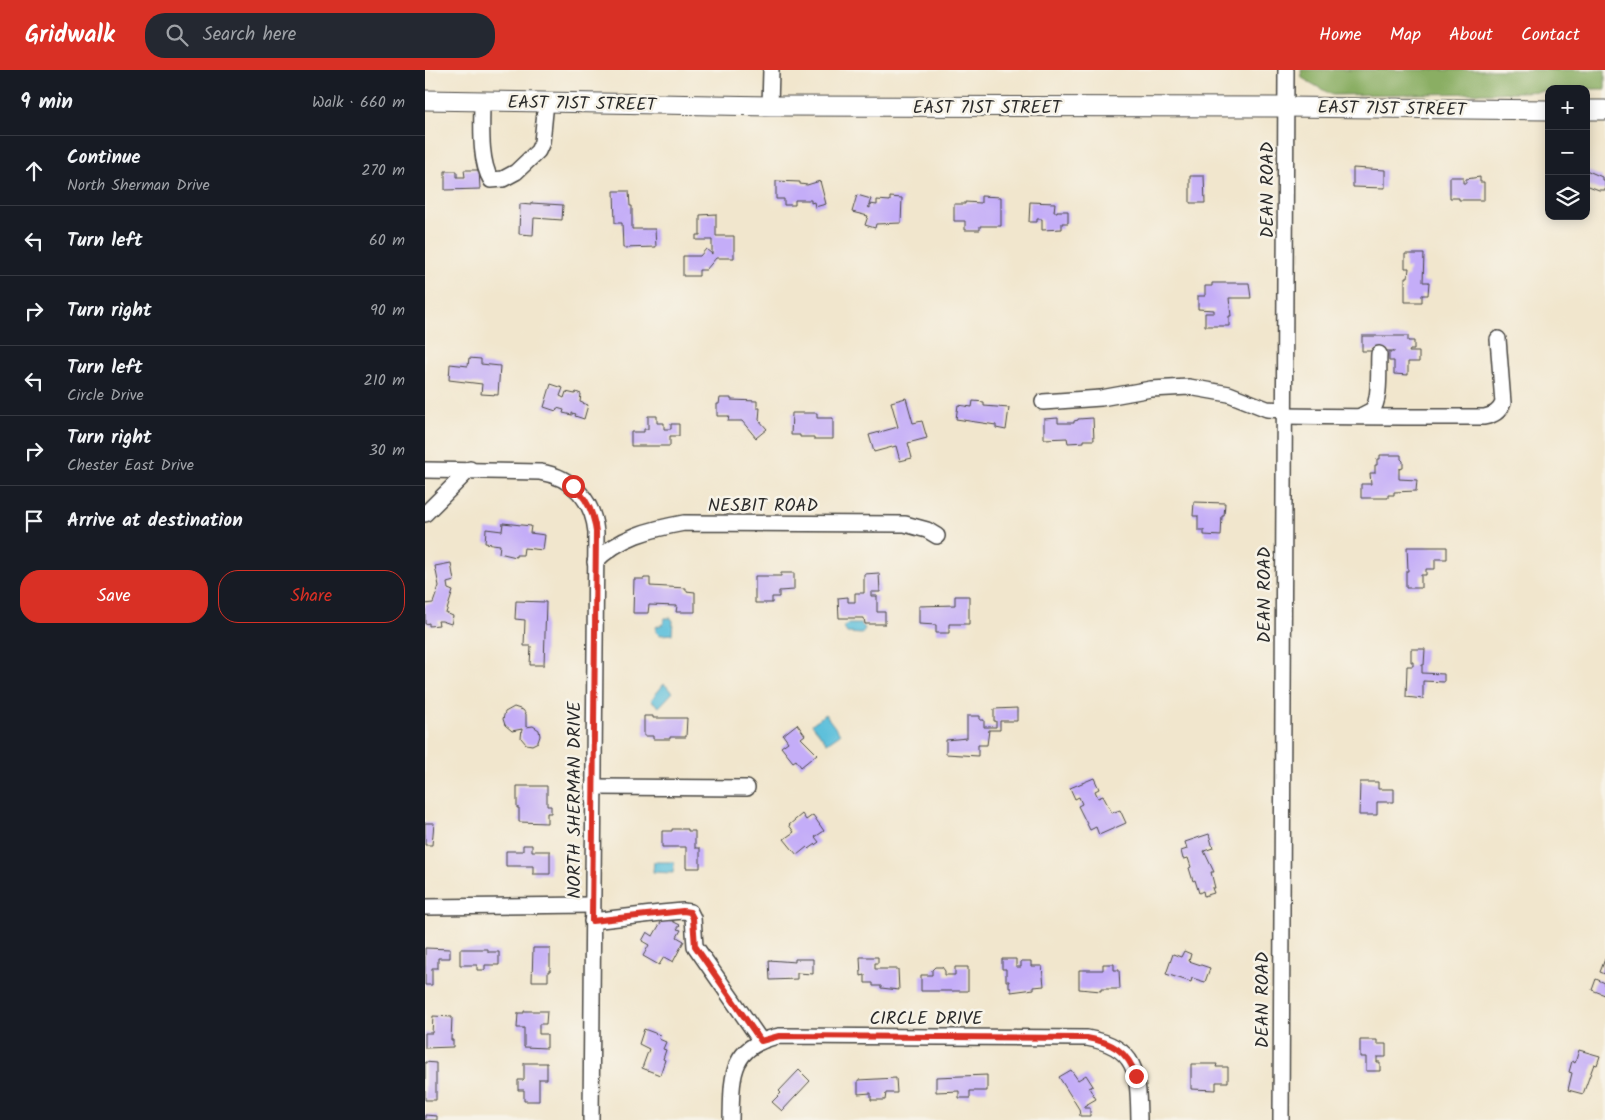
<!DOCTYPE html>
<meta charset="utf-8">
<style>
body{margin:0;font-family:Kalam,sans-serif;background:#242831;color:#f1f3f6}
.controls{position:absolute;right:15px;top:15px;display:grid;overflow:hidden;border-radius:10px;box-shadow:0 2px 12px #0003}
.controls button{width:45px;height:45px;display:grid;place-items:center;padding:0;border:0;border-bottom:1px solid #363941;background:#171b24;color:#f1f3f6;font:25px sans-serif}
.stop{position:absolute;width:15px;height:15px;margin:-11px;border:4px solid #d93025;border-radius:50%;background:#fff}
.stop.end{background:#d93025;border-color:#fff;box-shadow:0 1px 5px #0008}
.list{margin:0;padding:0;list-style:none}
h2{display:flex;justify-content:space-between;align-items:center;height:65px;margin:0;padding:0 20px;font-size:21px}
h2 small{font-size:16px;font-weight:400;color:#9ea1a6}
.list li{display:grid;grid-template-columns:32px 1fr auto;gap:15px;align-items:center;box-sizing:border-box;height:70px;padding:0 20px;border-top:1px solid #363941}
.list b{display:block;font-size:19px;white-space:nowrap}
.list p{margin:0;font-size:16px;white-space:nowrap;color:#9ea1a6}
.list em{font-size:16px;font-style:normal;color:#9ea1a6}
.actions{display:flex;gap:10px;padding:15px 20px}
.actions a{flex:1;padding:11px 0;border:1px solid #d93025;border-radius:20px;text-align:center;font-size:18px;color:#d93025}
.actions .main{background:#d93025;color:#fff}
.icon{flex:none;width:28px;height:28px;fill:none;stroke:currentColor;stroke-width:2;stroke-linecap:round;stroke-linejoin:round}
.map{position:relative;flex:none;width:1180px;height:1050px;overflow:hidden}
header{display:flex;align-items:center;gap:30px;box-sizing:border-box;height:70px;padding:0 25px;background:#d93025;color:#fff}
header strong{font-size:24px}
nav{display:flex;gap:28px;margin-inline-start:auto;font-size:18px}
.search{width:350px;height:45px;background:#242831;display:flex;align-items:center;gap:12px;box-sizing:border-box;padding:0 18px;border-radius:20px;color:#9ea1a6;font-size:19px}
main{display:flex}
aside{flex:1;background:#171b24}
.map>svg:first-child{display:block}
</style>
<header>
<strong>Gridwalk</strong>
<div class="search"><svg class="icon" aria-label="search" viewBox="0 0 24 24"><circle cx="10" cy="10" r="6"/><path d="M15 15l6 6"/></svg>Search here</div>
<nav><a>Home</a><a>Map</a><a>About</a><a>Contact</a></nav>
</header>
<main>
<aside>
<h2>9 min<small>Walk · 660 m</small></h2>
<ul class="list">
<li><svg class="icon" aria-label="ahead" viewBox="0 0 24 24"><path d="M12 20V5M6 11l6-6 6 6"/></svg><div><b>Continue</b><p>North Sherman Drive</p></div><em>270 m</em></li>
<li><svg class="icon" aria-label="left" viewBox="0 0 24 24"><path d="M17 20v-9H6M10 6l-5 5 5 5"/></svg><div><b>Turn left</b></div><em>60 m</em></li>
<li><svg class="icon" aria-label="right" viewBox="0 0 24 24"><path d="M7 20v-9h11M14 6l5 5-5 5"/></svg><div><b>Turn right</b></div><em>90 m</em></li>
<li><svg class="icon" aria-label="left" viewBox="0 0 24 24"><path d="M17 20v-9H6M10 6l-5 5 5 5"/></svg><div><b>Turn left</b><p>Circle Drive</p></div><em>210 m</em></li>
<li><svg class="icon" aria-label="right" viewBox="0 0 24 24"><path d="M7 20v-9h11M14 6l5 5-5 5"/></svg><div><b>Turn right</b><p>Chester East Drive</p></div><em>30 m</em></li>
<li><svg class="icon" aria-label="arrive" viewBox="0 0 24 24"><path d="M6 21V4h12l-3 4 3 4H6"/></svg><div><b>Arrive at destination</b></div></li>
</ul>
<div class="actions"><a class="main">Save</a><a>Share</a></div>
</aside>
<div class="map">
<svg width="1180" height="1050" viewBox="0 0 1180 1050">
<rect width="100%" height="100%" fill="#f7f3e8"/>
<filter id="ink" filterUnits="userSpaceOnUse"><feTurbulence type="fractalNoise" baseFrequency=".02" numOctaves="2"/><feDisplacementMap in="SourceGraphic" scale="10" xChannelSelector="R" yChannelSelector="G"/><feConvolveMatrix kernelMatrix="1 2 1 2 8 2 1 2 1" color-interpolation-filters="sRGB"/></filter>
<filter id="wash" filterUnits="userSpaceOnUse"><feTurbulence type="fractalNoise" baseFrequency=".0096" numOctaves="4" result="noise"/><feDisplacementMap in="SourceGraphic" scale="20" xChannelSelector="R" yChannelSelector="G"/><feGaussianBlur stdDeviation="1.12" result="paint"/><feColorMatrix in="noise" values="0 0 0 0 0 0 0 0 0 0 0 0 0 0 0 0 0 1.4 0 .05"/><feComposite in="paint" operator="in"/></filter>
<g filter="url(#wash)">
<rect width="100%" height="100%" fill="#f1e6cd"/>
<polygon fill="#8aae63" stroke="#5a6c47" points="876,0 1180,0 1180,19 1124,19 1124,21 1066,23 907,25 877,8"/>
<g fill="#5dc0db" stroke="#447683">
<polygon points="240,548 246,548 248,551 247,564 236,565 231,562 231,557 238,554"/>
<polygon points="422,554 436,554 440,558 437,564 422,563 419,558"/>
<polygon points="239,614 248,622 234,637 226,630"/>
<polygon points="400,644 415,664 402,673 387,654"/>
<polygon points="229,792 249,792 248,803 228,802"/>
</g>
<g id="blocks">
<g fill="#c4adf8">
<polygon points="928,98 960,100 960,118 928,117"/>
<polygon points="39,100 54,100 55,119 20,120 20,101 32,101 32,107 40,107"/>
<polygon points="1161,100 1177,107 1177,110 1180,110 1180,120 1174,120 1161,115"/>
<polygon points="765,106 779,106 780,133 765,133"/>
<polygon points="1025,107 1038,107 1038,113 1041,113 1041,109 1055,107 1055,112 1059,112 1059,130 1034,130 1034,128 1025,128"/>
<polygon points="351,111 375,112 375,114 382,115 395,111 401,134 390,137 389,132 386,133 386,130 370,130 370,135 359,135 359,129 351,129"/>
<polygon points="189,121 204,121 205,136 207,136 207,159 230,159 231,177 198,178 197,153 190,153"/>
<polygon points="432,125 446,129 443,137 445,138 445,134 452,135 452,130 465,131 465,127 477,128 476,153 451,154 450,158 440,155 443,146 427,142"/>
<polygon points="556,126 576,127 576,156 555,156 555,160 540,160 540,151 529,151 529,134 540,134 540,132 556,133"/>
<polygon points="605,132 630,133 629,142 632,142 632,141 643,141 643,153 637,153 637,159 617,160 617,149 612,149 612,152 604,152"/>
<polygon points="106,133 138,135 137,150 109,148 108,165 94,164 95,134 106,135"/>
<polygon points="291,144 291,166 309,166 309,188 291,188 281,200 274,200 274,206 258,206 258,186 275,186 281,179 287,184 287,170 271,170 271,165 275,165 275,145"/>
<polygon points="980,184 999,184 998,212 1004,212 1003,225 997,225 997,232 980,232 980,207 983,207 984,198 980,198"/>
<polygon points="787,213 824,213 826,228 804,228 806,246 804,246 804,256 780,256 780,243 789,243 789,240 773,239 773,226 780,226 780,216 787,216"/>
<polygon points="937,266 983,266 983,271 989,271 989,280 985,280 984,282 994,282 994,292 983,292 983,305 969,304 969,291 964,291 964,282 969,282 969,281 937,281"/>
<polygon points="44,288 56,289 56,294 75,296 73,325 56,324 57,314 24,310 25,294 43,296"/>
<polygon points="126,314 138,318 135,326 139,328 141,322 150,324 151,322 156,324 155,332 163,335 159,349 150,346 151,344 147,343 147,345 138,343 139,340 132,338 131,341 119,337"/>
<polygon points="295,328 306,328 306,330 332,331 332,338 335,338 334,350 342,359 331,368 317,351 303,351 304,346 292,346 292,334 294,334"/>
<polygon points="481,328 488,353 497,351 502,368 483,373 487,388 475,391 471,376 449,382 444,365 473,357 466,332"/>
<polygon points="548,331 559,332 559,336 584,338 581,360 571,358 571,355 531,349 533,335 547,337"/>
<polygon points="367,343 392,343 392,348 408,348 408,369 389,369 389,367 375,367 375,365 366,365"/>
<polygon points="223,346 232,346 232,353 239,353 239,359 246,359 246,354 254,354 254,366 245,366 245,376 206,376 206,362 219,362 219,359 223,359"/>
<polygon points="633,348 633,353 649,353 649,351 653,350 653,349 668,348 669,370 659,370 659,372 643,373 642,368 619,369 619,349"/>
<polygon points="955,385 976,385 976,389 978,391 978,398 974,399 974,409 992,410 991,421 969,422 969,425 963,425 963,428 936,428 936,414 946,414 945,403 950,403 950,395 952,395 952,389 955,389"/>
<polygon points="769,432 800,433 799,446 797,446 796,466 779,465 779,460 773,460 773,446 768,446"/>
<polygon points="78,453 106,456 105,463 120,465 118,480 99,478 98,485 91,485 91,487 74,483 75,475 60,473 61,459 77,461"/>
<polygon points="982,477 1022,477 1022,489 1010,489 1010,499 1001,499 1001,505 996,505 996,518 981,518 981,501 983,501"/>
<polygon points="26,493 29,511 22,513 23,519 28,521 21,543 28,546 26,554 17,551 13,551 14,555 4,556 4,553 0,554 0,534 8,533 14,516 10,496"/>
<polygon points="356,503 369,503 369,520 354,521 354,527 347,527 347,533 330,533 330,506 356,506"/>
<polygon points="454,503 455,522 446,522 446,526 452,526 452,542 460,542 460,554 440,554 439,548 414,548 413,528 423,527 423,532 430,532 430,523 439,523 439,504"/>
<polygon points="219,508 225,508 225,516 261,518 261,521 270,522 270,542 251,542 252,536 224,535 223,543 208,543 209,509 219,509"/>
<polygon points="530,526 544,526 544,554 524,554 524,563 511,563 511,555 494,554 494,536 530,535"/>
<polygon points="91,531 121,532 119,595 105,595 106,576 99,576 100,550 90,549"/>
<polygon points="986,579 1000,579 999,595 997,595 997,603 1019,604 1019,612 998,611 998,629 981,627 982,596 988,596 988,592 986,592"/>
<polygon points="89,637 98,640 101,644 101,657 108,656 114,660 115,666 113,672 107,675 101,674 96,668 97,659 87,661 80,655 78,649 80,642"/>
<polygon points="592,638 592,651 575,651 575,660 564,660 562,675 553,675 553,686 521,684 521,670 542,668 542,646 555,646 555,650 559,650 559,657 571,657 571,651 569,651 569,639"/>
<polygon points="219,646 228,646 228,648 262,648 261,667 245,667 245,669 228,669 228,666 219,666"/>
<polygon points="372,654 380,665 376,668 392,684 376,697 371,690 368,692 356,677 363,672 358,665"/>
<polygon points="669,708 674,719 670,721 673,728 678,726 687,743 695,740 701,753 674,765 671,757 665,760 653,736 657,734 654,727 650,729 645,718"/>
<polygon points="935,712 953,712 953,719 969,719 969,732 952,732 952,745 934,745"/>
<polygon points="92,716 122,716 122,736 126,736 126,743 122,743 122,753 94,752 94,738 92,738"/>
<polygon points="377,744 381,750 388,745 399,761 390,767 394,772 384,779 382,777 372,785 359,769 369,762 364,755"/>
<polygon points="0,753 9,753 7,775 0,775"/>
<polygon points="247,759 263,759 263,761 270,761 270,778 275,778 275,798 261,798 261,777 237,777 237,761 247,761"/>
<polygon points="784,764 788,778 779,781 789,802 786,802 790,818 787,818 789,823 779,826 778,821 774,823 770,810 768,811 764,798 766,797 763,788 758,789 756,781 762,779 760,772"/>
<polygon points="98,775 107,775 107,781 125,781 125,804 108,804 108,796 81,796 81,781 98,781"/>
<polygon points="239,847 255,855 252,859 256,860 252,867 259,871 248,892 239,887 234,895 218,886 224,875 217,871 222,862 228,866"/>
<polygon points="0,878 25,879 25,888 13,888 13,898 7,898 7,915 0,915"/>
<polygon points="108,878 125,878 125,901 123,901 123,911 107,911"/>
<polygon points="35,879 63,879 63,882 74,882 74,895 60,895 60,900 52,900 52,895 35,895"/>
<polygon points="759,881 766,884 764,891 785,898 780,912 767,908 766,912 741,904 748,884 756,887"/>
<polygon points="435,887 453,887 453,893 450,893 450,899 473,899 474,920 456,918 456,916 448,916 448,913 440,913 440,905 436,906"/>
<polygon points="370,889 388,889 388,904 372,903 372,909 345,910 344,890 370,892"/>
<polygon points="577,889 591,889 591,897 596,897 596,891 606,891 606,896 617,896 619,916 609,917 609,919 586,922 586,918 584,918 584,911 581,911 581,899 577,899"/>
<polygon points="1180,889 1180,904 1175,902"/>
<polygon points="678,894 689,894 689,900 694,900 695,919 676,919 676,921 654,919 654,900 678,900"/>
<polygon points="510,897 517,897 520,901 520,905 530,905 530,897 543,897 543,921 496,921 496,905 507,905 507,900"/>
<polygon points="1171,909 1180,913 1180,925 1167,920"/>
<polygon points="99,941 122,941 121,954 114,954 114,964 122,964 122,978 99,977 99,958 92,958 93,943 99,943"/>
<polygon points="8,946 27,947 26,970 28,970 28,977 0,978 0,963 7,963"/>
<polygon points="219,959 235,965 234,969 241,972 238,979 241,980 238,989 240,990 235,1005 217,998 224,979 214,974"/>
<polygon points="935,970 952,970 952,974 961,974 961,987 952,987 952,992 955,992 955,1001 941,1001 941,987 935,987"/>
<polygon points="1154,980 1175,986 1172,995 1169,994 1158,1024 1143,1020 1147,1003 1144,1002 1147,991 1150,993"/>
<polygon points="0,992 11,993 11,1030 0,1030"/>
<polygon points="99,993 122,993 122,1009 114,1009 114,1031 99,1031 99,1020 93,1020 93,1010 99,1010"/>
<polygon points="766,994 792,994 791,997 803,997 803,1012 791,1012 791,1020 766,1019"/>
<polygon points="374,1000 385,1011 357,1041 347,1032 356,1023 354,1021"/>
<polygon points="646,1000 653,1010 661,1005 668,1016 664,1018 671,1029 659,1036 659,1038 665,1038 665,1046 655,1046 654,1039 634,1007"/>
<polygon points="562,1005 562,1021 545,1021 545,1028 534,1028 534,1021 511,1022 511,1007"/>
<polygon points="471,1008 472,1023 461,1023 460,1030 446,1030 446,1023 433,1024 433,1010"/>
<polygon points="0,1045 12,1046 12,1050 0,1050"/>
</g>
</g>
</g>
<g filter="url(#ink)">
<use href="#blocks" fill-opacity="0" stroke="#494743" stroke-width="1"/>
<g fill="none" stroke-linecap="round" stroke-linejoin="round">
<defs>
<g id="minor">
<path d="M57,31C57,54 54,90 66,110L78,109L91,102L113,81L117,72L121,32"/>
<polyline points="345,36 346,0"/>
<polyline points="618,332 676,328 726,319 764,317 804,324 842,339 859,340"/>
<path d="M859,346C926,347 992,347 1059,347C1069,345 1074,342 1078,333L1073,269"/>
<path d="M936,346C939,344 944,342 947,340C956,330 953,298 954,284"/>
<path d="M0,400L115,402C147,407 168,430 171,462L166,1050"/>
<polyline points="0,444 45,399"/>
<path d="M170,492C194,467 226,459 259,453L480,454L502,460L512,466"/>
<polyline points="168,717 322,718"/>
<polyline points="0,837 167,835"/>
<polyline points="167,851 236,843 258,841 265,842 268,848 270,876 336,971"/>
<path d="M306,1050C307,1008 304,976 354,966L662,968C714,977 713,1005 714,1050"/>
<polyline points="856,1050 861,0"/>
</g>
<g id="major">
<polyline points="0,30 345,36 861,37 1124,40"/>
<polyline points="1161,40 1180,40"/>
</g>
</defs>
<use href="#minor" stroke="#494743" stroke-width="18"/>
<use href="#major" stroke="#494743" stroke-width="21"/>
<use href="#minor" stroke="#fff" stroke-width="15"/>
<use href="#major" stroke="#fff" stroke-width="19"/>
</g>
</g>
<g fill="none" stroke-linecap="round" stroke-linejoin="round" filter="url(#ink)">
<path stroke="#d93025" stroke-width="6" d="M148,416C162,428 169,444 171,462L167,851L258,841L265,842L268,848L270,876L336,971L354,966L662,968C686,972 703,981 711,1006"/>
</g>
<g text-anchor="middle" stroke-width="5" stroke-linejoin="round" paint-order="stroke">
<g font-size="18" fill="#2b2b2b" stroke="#f7f3e8">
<text transform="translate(157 33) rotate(1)" y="6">EAST 71ST STREET</text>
<text x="562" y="43">EAST 71ST STREET</text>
<text transform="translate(967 38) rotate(1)" y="6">EAST 71ST STREET</text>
<text transform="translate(842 120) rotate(-90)" y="6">DEAN ROAD</text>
<text x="338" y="441">NESBIT ROAD</text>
<text transform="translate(839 525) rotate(-90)" y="6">DEAN ROAD</text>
<text transform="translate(149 730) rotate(-90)" y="6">NORTH SHERMAN DRIVE</text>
<text transform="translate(837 930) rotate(-90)" y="6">DEAN ROAD</text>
<text x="501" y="954">CIRCLE DRIVE</text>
</g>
</g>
</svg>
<div class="controls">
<button>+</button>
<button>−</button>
<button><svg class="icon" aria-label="layers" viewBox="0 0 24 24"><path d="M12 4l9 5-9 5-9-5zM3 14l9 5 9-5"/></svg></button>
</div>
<div class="stop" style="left:148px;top:416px"></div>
<div class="stop end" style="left:711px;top:1006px"></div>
</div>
</main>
